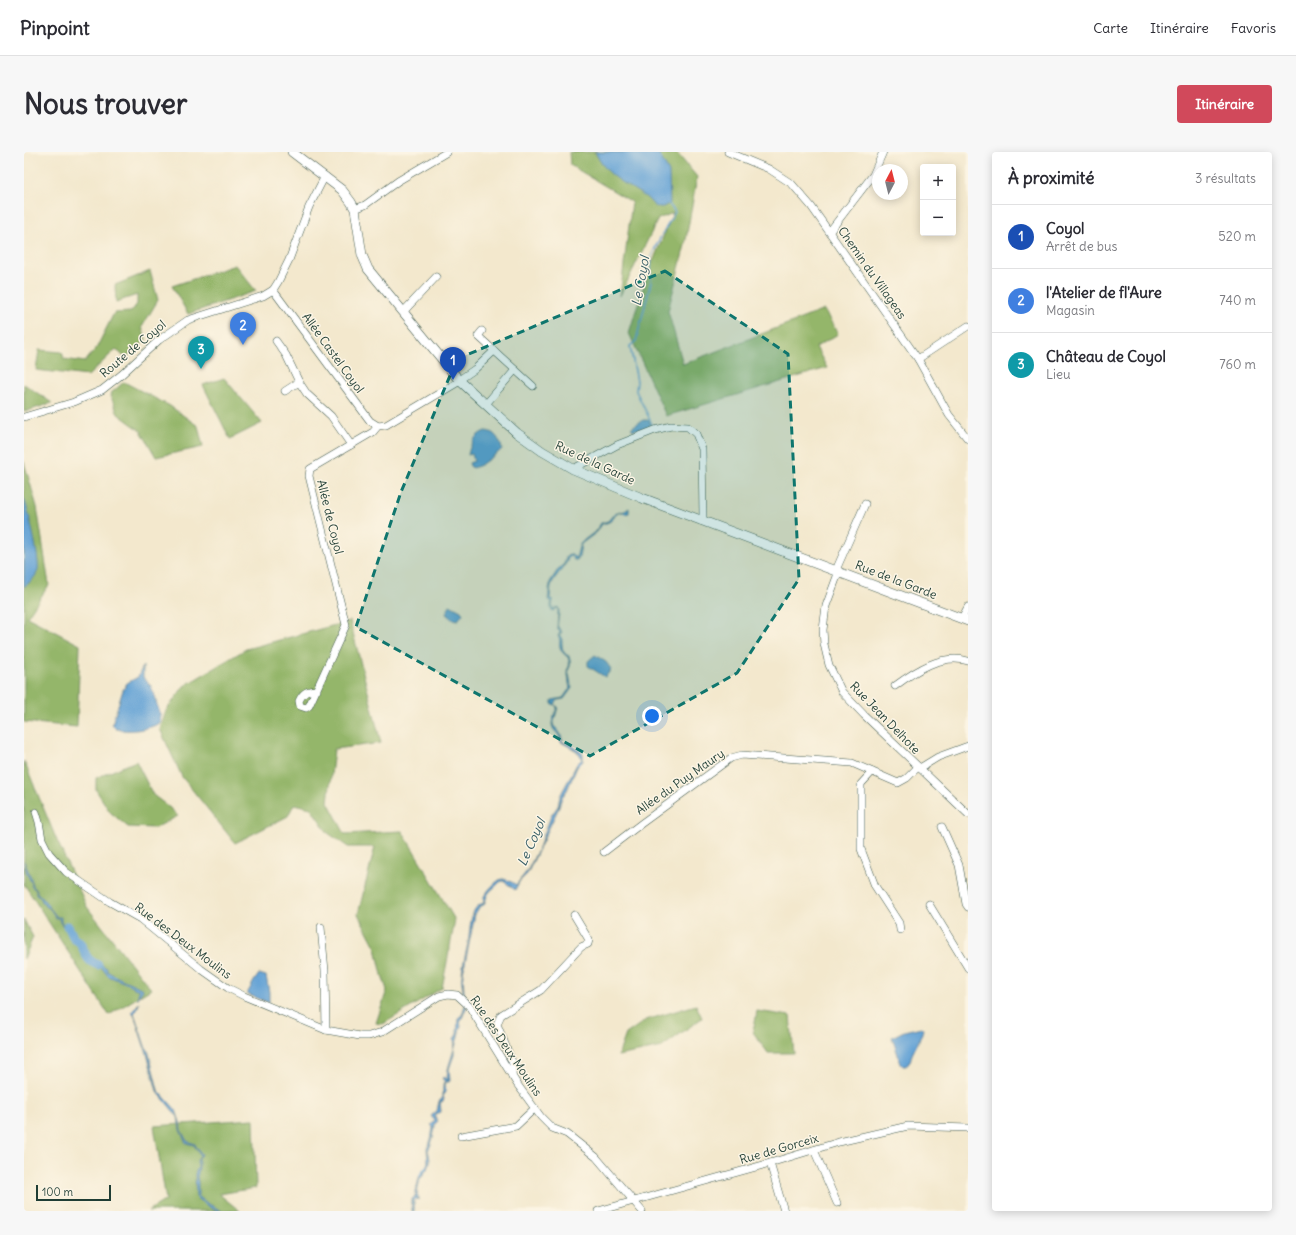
<!DOCTYPE html>
<html lang="fr">
<meta charset="utf-8">
<style>
body{margin:0;font-family:Delius,sans-serif;background:#f7f7f7;color:#2b2b33}
.controls{position:absolute;right:12px;top:12px;display:grid;overflow:hidden;border-radius:4px;box-shadow:0 2px 10px #0003}
.controls button{width:36px;height:36px;display:grid;place-items:center;padding:0;border:0;border-bottom:1px solid #e1e1e2;background:#fff;color:#2b2b33;font:20px sans-serif}
.compass{position:absolute;left:848px;top:12px;width:36px;height:36px;border-radius:50%;background:#fff;box-shadow:0 2px 10px #0003;rotate:7deg}
.scale{position:absolute;left:12px;bottom:10px;width:75px;box-sizing:border-box;padding-left:4px;border:2px solid #1f3d34;border-top:0;font-size:11px;line-height:14px;white-space:nowrap;color:#1f3d34;-webkit-text-stroke:3px #fcf5e5;paint-order:stroke}
.you{position:absolute;left:628px;top:564px;width:14px;height:14px;margin:-10px;border:3px solid #fff;border-radius:50%;background:#1a73e8;box-shadow:0 0 0 6px #1a73e833}
.badge{display:grid;place-items:center;width:26px;height:26px;border-radius:50%;background:#d1495b;color:#fff;font-size:13px;font-weight:700}
.pin{position:absolute;translate:-50% -33px;filter:drop-shadow(0 1px 2px #0008)}
.pin::after{content:'';position:absolute;top:21px;width:14px;height:12px;background:inherit;clip-path:polygon(0 0,100% 0,50% 100%)}
.list{margin:0;padding:0;list-style:none}
h2{display:flex;justify-content:space-between;align-items:center;height:52px;margin:0;padding:0 16px;font-size:17px}
h2 small{font-size:13px;font-weight:400;color:#7c7c81}
.list li{display:grid;grid-template-columns:26px 1fr auto;gap:12px;align-items:center;box-sizing:border-box;height:64px;padding:0 16px;border-top:1px solid #e1e1e2}
.list b{display:block;font-size:15px;white-space:nowrap}
.list p{margin:0;font-size:13px;white-space:nowrap;color:#7c7c81}
.list em{font-size:13px;font-style:normal;color:#7c7c81}
.map{position:relative;flex:none;width:944px;height:1059px;overflow:hidden;border-radius:4px}
header{display:flex;align-items:center;gap:24px;box-sizing:border-box;height:56px;padding:0 20px;background:#fff;border-bottom:1px solid #e1e1e2}
header strong{font-size:19px}
nav{display:flex;gap:22px;margin-inline-start:auto;font-size:14px}
.intro{display:flex;align-items:center;justify-content:space-between;box-sizing:border-box;height:96px;padding:0 24px}
h1{margin:0;font-size:28px}
.button{padding:10px 18px;border-radius:4px;background:#d1495b;color:#fff;font-size:14px;font-weight:700}
main{display:flex;gap:24px;padding:0 24px}
aside{flex:1;background:#fff;border-radius:4px;box-shadow:0 2px 10px #0003}
.map>svg:first-child{display:block}
</style>
<header>
<strong>Pinpoint</strong>
<nav><a>Carte</a><a>Itinéraire</a><a>Favoris</a></nav>
</header>
<div class="intro"><h1>Nous trouver</h1><a class="button">Itinéraire</a></div>
<main>
<div class="map">
<svg width="944" height="1059" viewBox="0 0 944 1059">
<rect width="100%" height="100%" fill="#fcf5e5"/>
<filter id="ink" filterUnits="userSpaceOnUse"><feTurbulence type="fractalNoise" baseFrequency=".025" numOctaves="2"/><feDisplacementMap in="SourceGraphic" scale="8" xChannelSelector="R" yChannelSelector="G"/><feConvolveMatrix kernelMatrix="1 2 1 2 8 2 1 2 1" color-interpolation-filters="sRGB"/></filter>
<filter id="wash" filterUnits="userSpaceOnUse"><feTurbulence type="fractalNoise" baseFrequency=".012" numOctaves="4" result="noise"/><feDisplacementMap in="SourceGraphic" scale="16" xChannelSelector="R" yChannelSelector="G"/><feGaussianBlur stdDeviation="0.9" result="paint"/><feColorMatrix in="noise" values="0 0 0 0 0 0 0 0 0 0 0 0 0 0 0 0 0 1.4 0 .05"/><feComposite in="paint" operator="in"/></filter>
<g filter="url(#wash)">
<rect width="100%" height="100%" fill="#f3e8cd"/>
<g fill="#94b66a" stroke="#5a7a4f">
<polygon points="545,0 652,0 673,25 661,93 644,159 659,212 800,158 814,182 792,195 803,216 642,264 605,181 622,126 649,61 634,67 596,144 608,50 546,13"/>
<polygon points="211,113 232,139 164,162 148,134"/>
<polygon points="126,119 134,148 118,175 122,188 101,206 92,197 64,224 12,218 15,198 38,200 40,207 61,210 73,195 90,161 107,160 113,152 113,143 92,150 91,133"/>
<polygon points="200,226 238,271 206,287 179,233"/>
<polygon points="100,230 146,254 174,274 179,295 132,305 117,279 94,262 86,242"/>
<polygon points="0,232 28,251 0,260"/>
<polygon points="0,310 13,355 25,433 3,465 56,493 53,575 0,570"/>
<polygon points="326,469 357,591 310,597 304,650 321,682 378,679 431,768 418,836 359,872 352,871 363,838 358,823 352,796 334,762 351,695 324,695 304,681 287,656 270,652 264,664 211,691 158,625 136,577 142,559 160,534 222,497"/>
<polygon points="0,609 31,684 63,755 127,837 85,863 0,732"/>
<polygon points="112,609 129,643 146,656 154,664 131,676 104,675 86,660 72,638 72,626"/>
<polygon points="0,768 9,785 0,807"/>
<polygon points="672,853 678,866 638,895 594,904 602,882 622,868"/>
<polygon points="733,859 766,864 770,901 744,901 729,880"/>
<polygon points="230,967 232,1036 195,1042 216,1059 124,1059 142,1048 130,974"/>
</g>
<g fill="#63a2d5" stroke="#417084">
<path d="M571,0H634L645,20L646,51L639,55H631C627,50 623,45 617,42C597,29 582,23 571,0Z"/>
<polygon points="619,268 625,268 627,274 624,276 609,278 607,276 608,275"/>
<path d="M461,279C471,279 476,288 478,297L475,300L455,314L448,316L446,314L445,311L450,309L448,302L444,303C446,293 450,283 461,279Z"/>
<path d="M0,346C4,357 16,407 14,418C12,425 6,430 0,435Z"/>
<path d="M605,356V361L602,362C590,358 593,365 585,370C583,371 581,371 578,372L573,380L557,392L555,405L553,408H550L547,403L544,406C543,413 532,423 528,431C526,435 527,442 526,447L529,448L528,457L534,455C537,463 532,470 534,475C535,477 537,478 538,480L535,484L538,486C538,493 537,501 545,504C546,509 548,513 544,518C546,525 546,530 548,536L540,547L534,548L531,552L534,555L529,573L536,581L539,590L548,593L558,601L559,603V609L553,615L543,638L538,645L534,657L503,722L495,730L491,738L480,729C476,729 475,731 472,734C462,742 464,742 460,753L456,754L451,762L439,821L440,842L444,849L439,843H438C440,837 437,830 438,824C438,815 441,805 443,796C446,784 445,770 450,759C452,755 455,752 460,751C460,749 459,747 460,745C461,741 474,727 478,727C482,727 490,731 492,733L504,718L516,693L527,664L534,654L536,644L553,612L558,607L553,599L537,590C535,580 532,582 529,576C526,571 531,561 533,556L532,553L528,552V548L539,546L546,536C544,529 545,524 543,518C547,513 545,510 544,505C538,502 534,494 536,488L534,484L536,480L533,476L534,458L533,456L529,459L527,458V450L524,448L526,430L535,416L540,412L542,405L545,402H548L552,406L556,391L572,379L577,371L584,369L591,361L601,359Z"/>
<polygon points="426,453 437,459 439,462 434,468 428,467 422,462"/>
<polygon points="571,503 582,510 587,517 583,523 581,525 564,514 564,509"/>
<path d="M119,514V525L127,534L136,562V571C123,578 105,580 92,577L88,572L99,538L103,531L114,525Z"/>
<path d="M0,709C2,713 9,730 9,734L13,738V741L17,744L33,765H37V770L39,773H43C48,777 48,786 55,788L59,794L61,795L62,797L60,799L64,803L68,810L76,812L83,816V819C94,827 107,830 119,837V838L114,845V847H113L115,838L110,836L104,832L84,824L77,815L70,814C65,810 62,805 58,801L59,798L55,790L50,788C49,784 45,776 43,774L40,775C37,773 35,770 35,766H32L26,757L20,753L16,745L12,742V738L7,734L8,732L3,722Z"/>
<polygon points="235,822 242,824 245,840 245,851 223,842 230,829"/>
<path d="M115,851L113,858L110,861L121,894L124,898L134,938L152,958L156,970L157,978L163,989L171,992C173,997 176,999 178,1003L175,1006V1017L173,1025L174,1030V1044L183,1051L198,1059C188,1059 180,1051 172,1045L171,1022L174,1015L173,1009L176,1003L170,993L162,991L156,978L154,965L133,939L122,898L120,894L111,865L108,860Z"/>
<path d="M441,853L443,854L436,871L437,873L430,899V903L425,917L426,929L425,930H422L421,933L422,940L419,942L420,948L418,950H416L417,960L412,962L411,965L414,969L411,972C411,977 408,993 404,998C405,1002 407,1010 405,1014C403,1019 399,1020 398,1025L396,1026L393,1042L395,1047L390,1048V1059H388V1047L391,1044V1045H393L391,1044L395,1025L404,1013L403,996C407,991 408,982 409,975L407,973L411,969L407,964L413,959L415,949L418,947V941L419,940V933L421,930L418,926L421,925L424,929C420,916 434,897 430,887L433,882L434,866L438,863Z"/>
<path d="M897,875L899,877C897,887 891,895 887,905C887,907 886,909 885,911C883,914 882,914 879,914L877,912L868,885L880,879Z"/>
</g>
<g fill="none" stroke-linecap="round" stroke-linejoin="round">
<g stroke="#63a2d5" stroke-width="1.5">
<polyline points="629,274 612,239 613,229 606,194 612,189 627,130 627,105 636,86 651,60 644,51"/>
<polyline points="396,1024 397,1021 404,1013"/>
</g>
<path stroke="#63a2d5" stroke-width="9" d="M43,774L45,776L50,787C63,791 56,807 74,813"/>
</g>
</g>
<g filter="url(#ink)">
<g fill="none" stroke-linecap="round" stroke-linejoin="round">
<defs>
<g id="minor">
<polyline points="704,0 745,17 768,32 787,54 894,207 925,263 944,287"/>
<polyline points="331,57 341,53 374,29 423,0"/>
<polyline points="806,79 849,23 859,0"/>
<polyline points="249,138 346,269 354,274"/>
<polyline points="379,160 412,125"/>
<polyline points="458,179 454,184 509,234"/>
<polyline points="252,189 262,203 275,230 283,242 307,264 327,293"/>
<polyline points="894,207 944,174"/>
<polyline points="435,228 451,217 470,199"/>
<polyline points="261,239 275,230"/>
<polyline points="462,252 491,218"/>
<polyline points="0,265 50,250 78,238 97,223 135,188 164,168 239,144 249,138 254,130 265,108 285,55 301,24"/>
<polyline points="549,317 593,293 631,278 647,274 664,275 672,282 678,297 679,365 677,369"/>
<polyline points="812,418 841,352"/>
<polyline points="815,419 802,454 799,478 800,492 805,513 818,540 840,563 944,662"/>
<polyline points="938,466 944,455"/>
<path d="M871,534C891,519 918,501 944,509"/>
<path d="M293,538C284,538 279,540 275,549L276,554L282,556L285,554L322,473L285,324L286,317L349,280L354,274L362,273L436,229"/>
<polyline points="896,616 914,605 944,594"/>
<polyline points="848,620 837,632 837,697 851,734 875,771 876,778"/>
<polyline points="12,660 15,670 18,687 25,701 42,720 86,750 116,767 177,817 204,836 220,844 302,878 336,884 345,884 358,880 415,844 424,842 433,843 445,854 493,932 517,965 528,976 543,982 572,1005 618,1059"/>
<polyline points="918,675 935,713 942,752 944,755"/>
<polyline points="580,700 618,671 707,606 718,603 828,611 874,631 883,626 894,615"/>
<polyline points="905,752 944,816"/>
<polyline points="297,775 301,819 302,878"/>
<polyline points="488,924 489,912 473,872 477,863 517,838 557,795 564,792 565,788 550,763"/>
<polyline points="437,984 492,974 511,956"/>
<polyline points="790,998 813,1051"/>
<polyline points="746,1011 760,1059"/>
<polyline points="574,1059 746,1011 815,990 884,974 944,976"/>
</g>
<polyline id="major" points="268,0 318,38 327,50 331,57 338,103 344,117 435,228 493,281 518,299 549,317 618,346 944,469"/>
</defs>
<use href="#minor" stroke="#3f574b" stroke-width="8"/>
<use href="#major" stroke="#3f574b" stroke-width="10"/>
<use href="#minor" stroke="#fff" stroke-width="7"/>
<use href="#major" stroke="#fff" stroke-width="9"/>
</g>
</g>
<path fill="#0f766e" fill-opacity="0.2" stroke="#0f766e" stroke-width="3" stroke-dasharray="8 5" stroke-linejoin="round" d="M641,119L764,202L775,427L713,521L566,604L332,475L377,340L433,207Z"/>
<g text-anchor="middle" stroke-width="3" stroke-linejoin="round" paint-order="stroke">
<g font-size="12" fill="#1f3d34" stroke="#fcf5e5">
<text transform="translate(848 121) rotate(55)" y="4">Chemin du Villageas</text>
<text transform="translate(109 197) rotate(-40)" y="4">Route de Coyol</text>
<text transform="translate(309 201) rotate(54)" y="4">Allée Castel Coyol</text>
<text transform="translate(571 311) rotate(25)" y="4">Rue de la Garde</text>
<text transform="translate(306 365) rotate(76)" y="4">Allée de Coyol</text>
<text transform="translate(872 428) rotate(21)" y="4">Rue de la Garde</text>
<text transform="translate(861 566) rotate(46)" y="4">Rue Jean Delhote</text>
<text transform="translate(656 630) rotate(-35)" y="4">Allée du Puy Maury</text>
<text transform="translate(159 789) rotate(37)" y="4">Rue des Deux Moulins</text>
<text transform="translate(482 894) rotate(56)" y="4">Rue des Deux Moulins</text>
<text transform="translate(755 997) rotate(-16)" y="4">Rue de Gorceix</text>
</g>
<g font-size="13" font-style="italic" fill="#335b64" stroke="#fcf5e5">
<text transform="translate(616 129) rotate(-80)" y="5">Le Coyol</text>
<text transform="translate(507 690) rotate(-66)" y="5">Le Coyol</text>
</g>
</g>
</svg>
<div class="controls">
<button>+</button>
<button>−</button>
</div>
<svg class="compass" viewBox="-18 -18 36 36"><path d="M0-13l5 13h-10z" fill="#e53935"/><path d="M0 13l5-13h-10z" fill="#7c7c81"/></svg>
<div class="scale">100 m</div>
<div class="you"></div>
<div class="pin badge" style="left:429px;top:228px;background:#1a4fb4">1</div>
<div class="pin badge" style="left:219px;top:193px;background:#3f7fe0">2</div>
<div class="pin badge" style="left:177px;top:217px;background:#0f9aa8">3</div>
</div>
<aside>
<h2>À proximité<small>3 résultats</small></h2>
<ul class="list">
<li><span class="badge" style="background:#1a4fb4">1</span><div><b>Coyol</b><p>Arrêt de bus</p></div><em>520 m</em></li>
<li><span class="badge" style="background:#3f7fe0">2</span><div><b>l'Atelier de fl'Aure</b><p>Magasin</p></div><em>740 m</em></li>
<li><span class="badge" style="background:#0f9aa8">3</span><div><b>Château de Coyol</b><p>Lieu</p></div><em>760 m</em></li>
</ul>
</aside>
</main>
